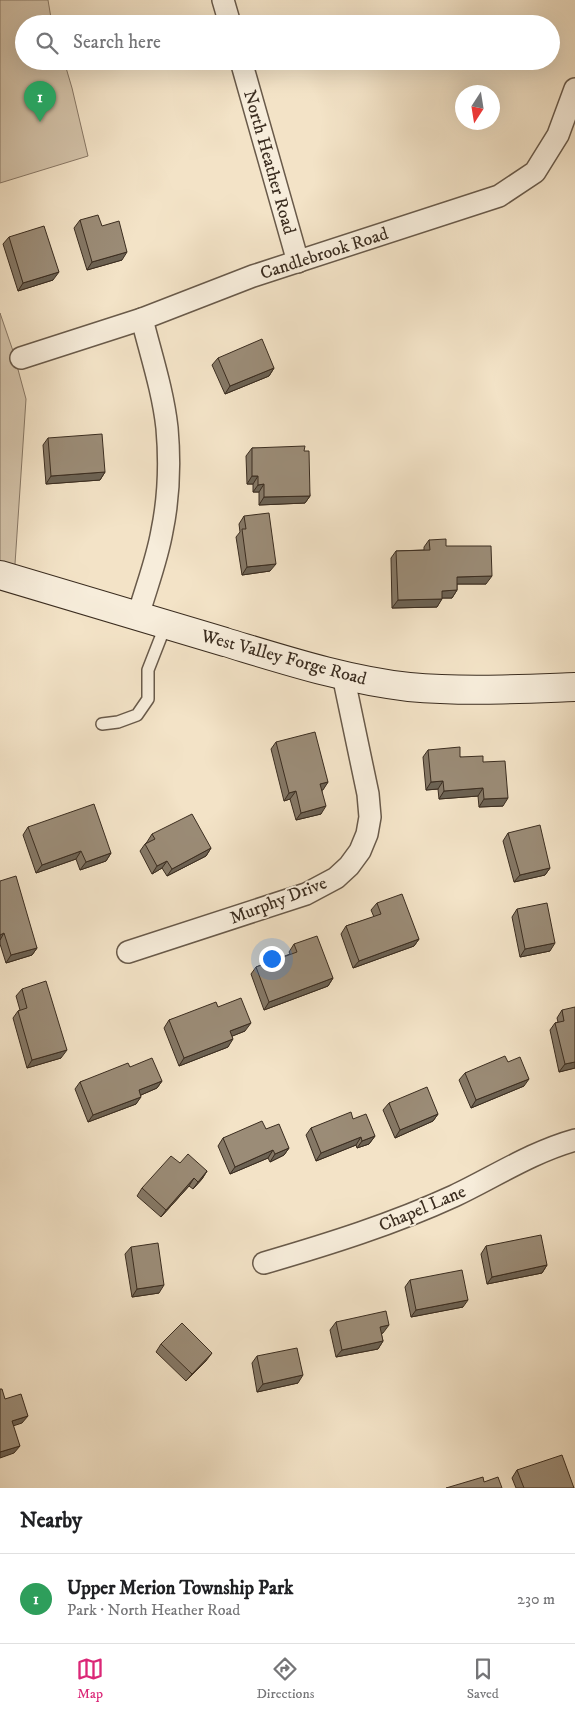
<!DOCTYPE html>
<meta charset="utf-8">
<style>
body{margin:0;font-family:"IM FELL DW Pica",serif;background:#f2f2f2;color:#202124}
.compass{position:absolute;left:455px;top:85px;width:45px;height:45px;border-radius:50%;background:#fff;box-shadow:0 5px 20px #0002;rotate:192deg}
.you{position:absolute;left:271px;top:958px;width:18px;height:18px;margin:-12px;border:4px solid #fff;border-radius:50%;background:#1a73e8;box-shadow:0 0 0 8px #1a73e833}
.badge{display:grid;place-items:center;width:32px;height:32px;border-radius:50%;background:#db2777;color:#fff;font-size:16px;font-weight:700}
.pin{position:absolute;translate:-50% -41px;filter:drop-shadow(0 1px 2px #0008)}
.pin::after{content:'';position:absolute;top:26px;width:18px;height:15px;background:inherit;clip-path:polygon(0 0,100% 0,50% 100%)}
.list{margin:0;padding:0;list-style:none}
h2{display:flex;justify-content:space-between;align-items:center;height:65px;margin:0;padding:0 20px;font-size:21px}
h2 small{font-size:16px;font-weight:400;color:#757577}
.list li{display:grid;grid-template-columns:32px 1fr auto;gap:15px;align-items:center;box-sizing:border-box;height:90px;padding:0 20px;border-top:1px solid #e0e0e0}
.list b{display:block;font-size:19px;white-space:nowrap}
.list p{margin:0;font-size:16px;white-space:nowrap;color:#757577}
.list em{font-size:16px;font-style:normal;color:#757577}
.icon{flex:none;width:28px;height:28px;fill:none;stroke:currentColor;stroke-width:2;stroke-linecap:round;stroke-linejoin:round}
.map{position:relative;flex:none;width:575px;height:1488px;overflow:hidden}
.search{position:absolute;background:#fff;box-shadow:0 5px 20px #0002;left:15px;right:15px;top:15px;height:55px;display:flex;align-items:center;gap:12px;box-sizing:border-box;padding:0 18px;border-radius:28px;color:#757577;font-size:19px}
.sheet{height:155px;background:#fff}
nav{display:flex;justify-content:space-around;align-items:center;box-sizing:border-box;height:70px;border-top:1px solid #e0e0e0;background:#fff;font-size:14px;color:#757577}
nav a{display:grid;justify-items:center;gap:2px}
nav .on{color:#db2777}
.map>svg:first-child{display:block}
</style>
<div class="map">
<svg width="575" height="1488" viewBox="0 0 575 1488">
<rect width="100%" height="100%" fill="#f3e3c7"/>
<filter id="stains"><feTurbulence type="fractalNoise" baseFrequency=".004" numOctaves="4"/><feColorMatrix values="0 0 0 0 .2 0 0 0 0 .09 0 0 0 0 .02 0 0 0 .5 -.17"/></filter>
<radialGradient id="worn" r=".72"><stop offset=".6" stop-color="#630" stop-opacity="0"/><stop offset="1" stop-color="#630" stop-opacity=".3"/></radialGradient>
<g fill="#d4c4ab" stroke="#887866">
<polygon points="0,0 48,0 52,24 24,24 24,61 64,61 72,88 88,156 0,183"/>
<polygon points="0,313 13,351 26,399 14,579 0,575"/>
</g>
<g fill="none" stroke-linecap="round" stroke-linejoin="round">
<defs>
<polyline id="service" points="102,724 118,722 137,715 148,699 148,670 166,624"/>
<g id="minor">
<polyline points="223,0 230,24"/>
<polyline points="241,61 298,262"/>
<polyline points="21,358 142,319 253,276 499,196 535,172 558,135 575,89"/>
<path d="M138,616C146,588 157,560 162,531C169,497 170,462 167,428C163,391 151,355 142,319"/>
<polyline points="128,952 306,894 336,878 349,866 360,851 367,834 370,817 368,794 343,675"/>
<path d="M264,1263C329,1244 393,1224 454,1196C494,1177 532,1152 575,1140"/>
</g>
<path id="secondary" d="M0,575C75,598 150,620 225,642C285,660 346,680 409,687C464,692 520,689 575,687"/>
</defs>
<use href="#service" stroke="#695a4a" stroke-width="14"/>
<use href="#minor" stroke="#695a4a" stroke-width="24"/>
<use href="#secondary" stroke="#3b2d20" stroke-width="30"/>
<use href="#service" stroke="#f7eddb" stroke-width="11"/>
<use href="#minor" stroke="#f7eddb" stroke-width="21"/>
<use href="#secondary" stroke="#f7eddb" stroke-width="28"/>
</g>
<g fill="#857866" stroke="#3b2d20">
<polygon points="80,220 122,260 87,270 74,228"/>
<polygon points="9,237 53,280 18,291 3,244"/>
<polygon points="218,358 274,368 269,376 225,394 212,365"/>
<polygon points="48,438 105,472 100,480 46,484 43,445"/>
<polygon points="252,448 304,451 310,496 305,503 259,505 259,492 253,492 253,484 247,484 246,456"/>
<polygon points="244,516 270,571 242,575 236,537 240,532 239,524"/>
<polygon points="429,540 446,546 486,584 457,584 457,590 452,598 442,598 437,607 392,608 391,558 396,551 424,550 424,547"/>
<polygon points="276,742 328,782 322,790 321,814 296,820 290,799 284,801 271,749"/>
<polygon points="428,750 483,762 503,806 479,807 478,796 439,799 438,789 426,790 423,757"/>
<polygon points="28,827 111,853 106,861 80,870 76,859 36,873 23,835"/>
<polygon points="508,833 550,868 545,875 514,882 503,841"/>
<polygon points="152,834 211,848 206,856 167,876 162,868 152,874 140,851 145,844 147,842"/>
<polygon points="0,881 37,948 32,955 6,963 0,944"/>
<polygon points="377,903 419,939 414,946 353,968 341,934 346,926 374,917 371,910"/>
<polygon points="517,909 550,951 520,957 512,917"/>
<polygon points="294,944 333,978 328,986 264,1010 251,974 256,967 290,954 289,952"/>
<polygon points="22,989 61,1058 27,1068 13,1018 18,1011 20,1010 16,996"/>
<polygon points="218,1007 245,1031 232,1036 228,1047 179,1066 164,1028 169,1020"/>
<polygon points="562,1010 575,1068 559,1072 550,1030 555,1023 558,1022 557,1018"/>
<polygon points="508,1062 524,1086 471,1108 459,1080 465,1073"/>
<polygon points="130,1067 162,1081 157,1088 141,1095 136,1104 88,1122 75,1089 80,1082"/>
<polygon points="389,1103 438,1114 433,1121 395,1138 383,1110"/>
<polygon points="353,1119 375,1136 369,1144 357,1148 356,1145 316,1161 306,1135 311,1128"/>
<polygon points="266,1129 289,1148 284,1155 270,1162 268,1158 230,1174 218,1146 223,1138"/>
<polygon points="180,1163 207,1171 202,1179 193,1189 189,1186 161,1217 137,1196 142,1188"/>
<polygon points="486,1246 547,1265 542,1273 487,1284 481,1254"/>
<polygon points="131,1247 159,1293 132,1297 125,1254"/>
<polygon points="410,1280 463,1307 411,1317 405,1287"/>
<polygon points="336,1322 383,1333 381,1333 383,1341 378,1349 336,1357 330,1330"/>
<polygon points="161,1344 206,1361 186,1381 156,1352"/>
<polygon points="257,1356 298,1383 257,1392 252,1363"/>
<polygon points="517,1470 574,1488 516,1488 512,1478"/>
</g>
<g fill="#6c6253" stroke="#3b2d20">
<polygon points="127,252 122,260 87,270 92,262"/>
<polygon points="59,272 53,280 18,291 23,283"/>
<polygon points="274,368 269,376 225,394 230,386"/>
<polygon points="105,472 100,480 46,484 51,476"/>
<polygon points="252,476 258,476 253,484 247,484"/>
<polygon points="264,484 259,492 253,492 258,485"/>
<polygon points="310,496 305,503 259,505 264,497"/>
<polygon points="276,564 270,571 242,575 247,567"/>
<polygon points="492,576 486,584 451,584 457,577"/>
<polygon points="457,590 452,598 437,598 442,591"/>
<polygon points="442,599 437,607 392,608 398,600"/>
<polygon points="443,781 438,789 426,790 431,782"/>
<polygon points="328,782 323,790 315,791 320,784"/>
<polygon points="483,788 478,796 439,799 444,791"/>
<polygon points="296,791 290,799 284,801 289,793"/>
<polygon points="508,798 503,806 479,807 484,799"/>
<polygon points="326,806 321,814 296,820 301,813"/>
<polygon points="211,848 206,856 167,876 172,869"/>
<polygon points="81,851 76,859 36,873 42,865"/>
<polygon points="111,853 106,861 80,870 86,862"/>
<polygon points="167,861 162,868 152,874 157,866"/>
<polygon points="550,868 545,875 514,882 520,875"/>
<polygon points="4,933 0,940 0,935"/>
<polygon points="419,939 414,946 353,968 359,961"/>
<polygon points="555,943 550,951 520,957 525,949"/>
<polygon points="37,948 32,955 6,963 11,955"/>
<polygon points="333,978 328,986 264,1010 269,1002"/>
<polygon points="251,1023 245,1031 225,1039 230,1031"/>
<polygon points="233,1039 228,1047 179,1066 184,1058"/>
<polygon points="67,1050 61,1058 27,1068 32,1060"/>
<polygon points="575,1062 575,1068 559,1072 565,1064"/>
<polygon points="529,1079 524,1086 471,1108 476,1100"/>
<polygon points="162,1081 157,1088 134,1098 139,1090"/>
<polygon points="141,1097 136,1104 88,1122 93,1115"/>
<polygon points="438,1114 433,1121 395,1138 400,1130"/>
<polygon points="375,1136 369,1144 357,1148 362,1141"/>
<polygon points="361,1137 356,1145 316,1161 321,1153"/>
<polygon points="289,1148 284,1155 270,1162 275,1154"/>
<polygon points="273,1150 268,1158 230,1174 235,1167"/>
<polygon points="207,1171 202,1179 193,1189 198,1182"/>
<polygon points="194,1178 189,1186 161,1217 166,1210"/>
<polygon points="547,1265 542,1273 487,1284 492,1277"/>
<polygon points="164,1285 159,1293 132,1297 137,1289"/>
<polygon points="468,1300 463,1307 411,1317 416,1310"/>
<polygon points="389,1325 383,1333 375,1334 380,1327"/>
<polygon points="383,1341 378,1349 336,1357 342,1350"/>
<polygon points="212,1353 206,1361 186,1381 192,1374"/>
<polygon points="303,1375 298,1383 257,1392 263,1384"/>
<polygon points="28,1416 22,1423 7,1428 12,1421"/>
<polygon points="20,1446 14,1453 0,1458 0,1452"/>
</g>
<g fill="#9b8c77" stroke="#3b2d20">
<polygon points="98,215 102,226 119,221 127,252 92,262 80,220"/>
<polygon points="44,226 59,272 23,283 9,237"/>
<polygon points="262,339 274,368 230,386 218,358"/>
<polygon points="102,434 105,472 51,476 48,438"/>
<polygon points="305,446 304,451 309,451 310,496 264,497 264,484 258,485 258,476 252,476 252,448"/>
<polygon points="269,513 276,564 247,567 242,529 246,529 244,516"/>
<polygon points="446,539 446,546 491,546 492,576 457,577 457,590 442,591 442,599 398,600 396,551 430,550 429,540"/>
<polygon points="315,732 328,782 320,784 326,806 301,813 296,791 289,793 276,742"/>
<polygon points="460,747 460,757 483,756 483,762 505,761 508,798 484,799 483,788 444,791 443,781 431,782 428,750"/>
<polygon points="94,804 111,853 86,862 81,851 42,865 28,827"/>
<polygon points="192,814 211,848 172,869 167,861 157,866 145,844 155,839 152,834"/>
<polygon points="540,825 550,868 520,875 508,833"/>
<polygon points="16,876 37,948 11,955 4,933 0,935 0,881"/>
<polygon points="402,894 419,939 359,961 346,926 381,914 377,903"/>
<polygon points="547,903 555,943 525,949 517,909"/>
<polygon points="317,936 333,978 269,1002 256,967 297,952 294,944"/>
<polygon points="46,981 67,1050 32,1060 18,1011 27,1008 22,989"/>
<polygon points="241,998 251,1023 230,1031 233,1039 184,1058 169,1020 216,1002 218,1007"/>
<polygon points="575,1007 575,1062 565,1064 555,1023 564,1021 562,1010"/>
<polygon points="505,1056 508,1062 520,1057 529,1079 476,1100 465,1073"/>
<polygon points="152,1058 162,1081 139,1090 141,1097 93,1115 80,1082 128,1063 130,1067"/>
<polygon points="427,1087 438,1114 400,1130 389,1103"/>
<polygon points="351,1112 353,1119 366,1114 375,1136 362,1141 361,1137 321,1153 311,1128"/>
<polygon points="262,1121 266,1129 279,1124 289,1148 275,1154 273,1150 235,1167 223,1138"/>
<polygon points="188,1154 207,1171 198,1182 194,1178 166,1210 142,1188 171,1156 180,1163"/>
<polygon points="541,1235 547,1265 492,1277 486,1246"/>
<polygon points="158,1243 164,1285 137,1289 131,1247"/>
<polygon points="462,1270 468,1300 416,1310 410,1280"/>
<polygon points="386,1311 389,1325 380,1327 383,1341 342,1350 336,1322"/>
<polygon points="182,1323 212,1353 192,1374 161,1344"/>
<polygon points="297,1348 303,1375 263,1384 257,1356"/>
<polygon points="0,1389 2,1389 5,1399 21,1394 28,1416 12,1421 20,1446 0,1452"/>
<polygon points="562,1455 574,1488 524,1488 517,1470"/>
<polygon points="483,1477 484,1482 498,1477 502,1488 446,1488"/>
</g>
<g text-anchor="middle" stroke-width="4" stroke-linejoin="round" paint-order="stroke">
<g font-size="18" fill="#3b2d20" stroke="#f7eddb">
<text transform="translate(270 162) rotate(74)" y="6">North Heather Road</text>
<text transform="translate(324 253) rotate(-18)" y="6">Candlebrook Road</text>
<text transform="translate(284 657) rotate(15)" y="6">West Valley Forge Road</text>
<text transform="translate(278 900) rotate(-21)" y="6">Murphy Drive</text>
<text transform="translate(422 1208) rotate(-23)" y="6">Chapel Lane</text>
</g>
</g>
<rect width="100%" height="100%" filter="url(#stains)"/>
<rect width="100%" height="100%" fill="url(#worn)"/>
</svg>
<svg class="compass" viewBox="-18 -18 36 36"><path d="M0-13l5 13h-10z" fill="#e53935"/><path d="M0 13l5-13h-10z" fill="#757577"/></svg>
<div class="you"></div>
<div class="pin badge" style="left:40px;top:122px;background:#2e9e5b">1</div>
<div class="search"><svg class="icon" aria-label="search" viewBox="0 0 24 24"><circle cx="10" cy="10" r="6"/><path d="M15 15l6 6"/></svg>Search here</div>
</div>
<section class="sheet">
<h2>Nearby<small></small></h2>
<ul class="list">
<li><span class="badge" style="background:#2e9e5b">1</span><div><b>Upper Merion Township Park</b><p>Park · North Heather Road</p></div><em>230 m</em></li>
</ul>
</section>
<nav>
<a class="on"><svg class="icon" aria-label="map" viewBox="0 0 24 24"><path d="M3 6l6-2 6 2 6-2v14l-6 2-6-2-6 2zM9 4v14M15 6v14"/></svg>Map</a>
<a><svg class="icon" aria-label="directions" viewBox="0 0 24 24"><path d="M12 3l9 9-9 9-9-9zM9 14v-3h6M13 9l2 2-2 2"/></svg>Directions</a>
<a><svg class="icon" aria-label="saved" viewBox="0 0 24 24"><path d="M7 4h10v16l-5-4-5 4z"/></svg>Saved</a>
</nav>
